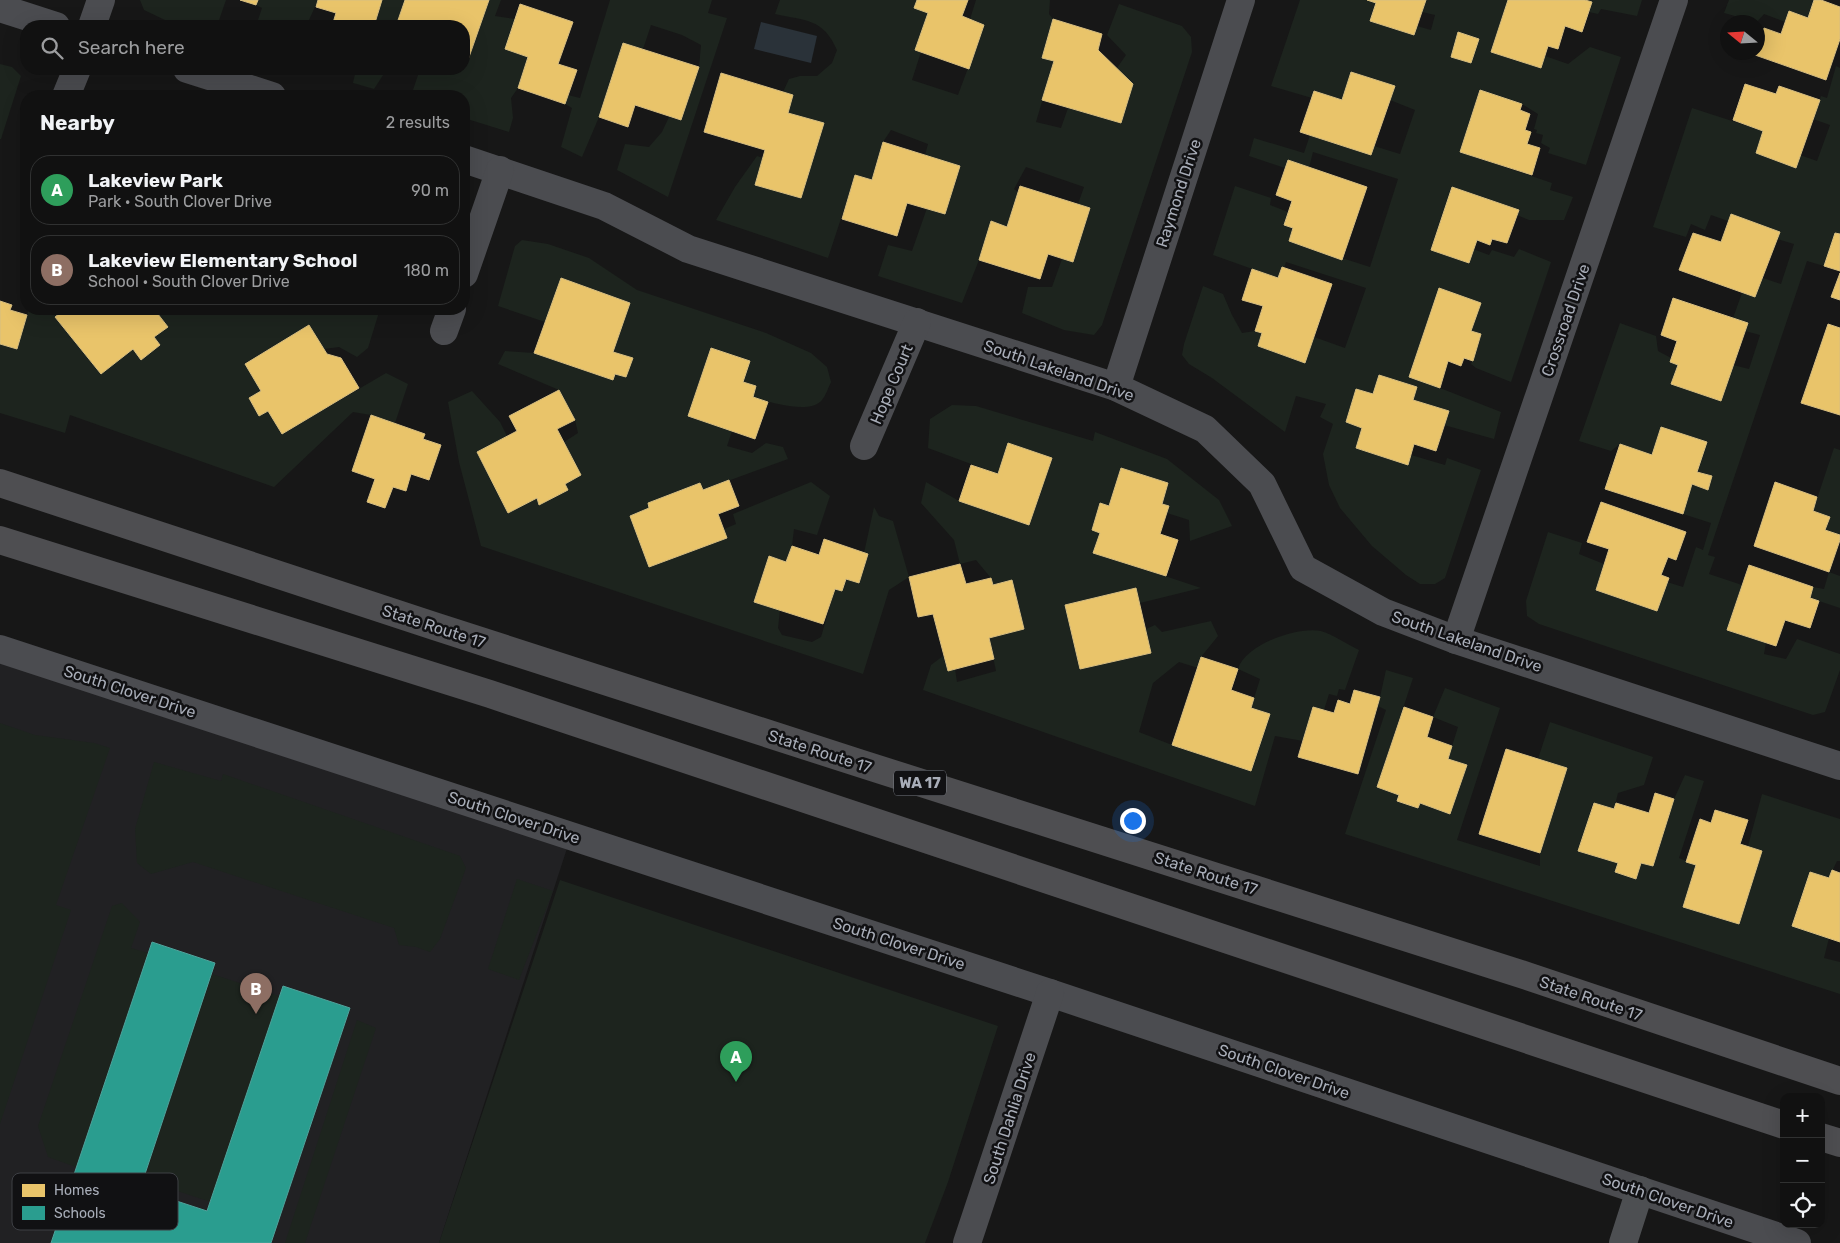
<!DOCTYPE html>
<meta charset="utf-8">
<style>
body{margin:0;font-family:Rubik,sans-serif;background:#1a1a1a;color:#f1f3f6}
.controls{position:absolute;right:15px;bottom:15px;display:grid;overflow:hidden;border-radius:10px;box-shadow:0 5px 20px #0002}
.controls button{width:45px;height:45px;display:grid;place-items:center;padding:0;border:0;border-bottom:1px solid #303131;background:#111;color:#f1f3f6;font:25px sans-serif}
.compass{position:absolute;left:1720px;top:15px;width:45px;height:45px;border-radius:50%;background:#111;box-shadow:0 5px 20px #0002;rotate:288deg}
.you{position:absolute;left:1132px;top:820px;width:18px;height:18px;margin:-12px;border:4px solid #fff;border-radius:50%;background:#1a73e8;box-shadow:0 0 0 8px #1a73e833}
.badge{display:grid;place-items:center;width:32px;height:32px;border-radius:50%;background:#757880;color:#fff;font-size:16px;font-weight:700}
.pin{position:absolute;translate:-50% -41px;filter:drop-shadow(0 1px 2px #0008)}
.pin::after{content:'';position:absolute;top:26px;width:18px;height:15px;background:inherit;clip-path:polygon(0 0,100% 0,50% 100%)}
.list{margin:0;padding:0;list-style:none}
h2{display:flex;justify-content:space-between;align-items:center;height:65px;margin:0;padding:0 20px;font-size:21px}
h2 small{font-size:16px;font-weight:400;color:#9c9d9f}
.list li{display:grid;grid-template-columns:32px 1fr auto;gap:15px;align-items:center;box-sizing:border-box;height:70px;margin:0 10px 10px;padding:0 10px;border:1px solid #303131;border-radius:20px}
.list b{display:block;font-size:19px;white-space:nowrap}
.list p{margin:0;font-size:16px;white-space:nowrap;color:#9c9d9f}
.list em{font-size:16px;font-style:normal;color:#9c9d9f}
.icon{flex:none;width:28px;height:28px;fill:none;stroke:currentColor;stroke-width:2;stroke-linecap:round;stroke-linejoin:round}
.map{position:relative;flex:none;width:1840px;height:1243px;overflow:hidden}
.search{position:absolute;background:#111;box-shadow:0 5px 20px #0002;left:20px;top:20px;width:450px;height:55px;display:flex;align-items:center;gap:12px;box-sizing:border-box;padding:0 18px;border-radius:20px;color:#9c9d9f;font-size:19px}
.panel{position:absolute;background:#111;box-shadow:0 5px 20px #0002;left:20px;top:90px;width:450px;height:225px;border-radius:20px}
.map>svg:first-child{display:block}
</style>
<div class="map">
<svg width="1840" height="1243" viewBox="0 0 1840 1243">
<rect width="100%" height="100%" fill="#171717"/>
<polygon fill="#212123" points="0,652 571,836 439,1243 0,1243"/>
<g fill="#1d241e">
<polygon points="140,0 226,0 217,26 185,26 165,20 144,10"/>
<polygon points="258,0 318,0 309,20 311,26 256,26 262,8 256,5"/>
<polygon points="382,0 405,0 396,26 374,26"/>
<polygon points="489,0 501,0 495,16 515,19 505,48 528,57 518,88 511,98 513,118 509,132 464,118 464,96 411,96 419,72 426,69 464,69 464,58 468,59"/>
<polygon points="610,0 712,0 708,13 727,18 668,197 617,170 625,144 649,147 662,132 669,117 681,120 699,67 701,45 682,35 651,25 643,49 623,43 599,117 582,157 561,147 572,108 565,104 568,95 580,98"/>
<path d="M780,0H917L914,8L928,13L915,50L921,52L912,80L958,95L984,25L970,19L976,0H1050L1049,14L1053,19L1042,57L1054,61L1036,122L1061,128L1068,108L1121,123L1133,84L1117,68L1126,55L1107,35L1119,4L1182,26L1191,37L1192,52L1102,325L1094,335L1064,330L1022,313L1028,287H1052L1062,259L1073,262L1090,208L1078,204L1084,187L1026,167L1014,189L1018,192L1007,227L991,222L979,260L962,303L878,276L888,245L912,251L927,208L945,214L959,166L925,155L928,144L891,130L883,142L872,180L855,176L828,258L716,220L735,187L757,156L763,158L755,185L801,198L823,124L788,113L793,95L783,92L789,79L800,76H817L832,63L837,50C823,18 806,21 775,14Z"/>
<polygon points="1300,0 1367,0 1376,3 1370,21 1414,35 1417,26 1431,30 1435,15 1422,12 1426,0 1508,0 1491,52 1541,68 1545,56 1568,64 1590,47 1621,57 1586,165 1548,153 1550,148 1541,143 1543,135 1536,133 1537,130 1534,129 1538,114 1522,104 1480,91 1460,152 1552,183 1550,190 1573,197 1564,220 1529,220 1517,215 1518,209 1452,187 1431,250 1469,263 1473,249 1489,255 1492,250 1514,257 1519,249 1551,262 1511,382 1476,368 1471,364 1481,335 1471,331 1481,303 1439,288 1440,388 1501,412 1494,439 1444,425 1449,411 1413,400 1417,387 1379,375 1373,394 1356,389 1346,422 1362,428 1356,448 1407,464 1411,455 1445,465 1447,458 1481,470 1445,578 1435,584 1420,584 1406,575 1372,546 1340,508 1329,485 1323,454 1333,424 1320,417 1326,404 1296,396 1285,432 1212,378 1189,364 1182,355 1184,344 1203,286 1223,294 1232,315 1242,333 1255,331 1262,333 1258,346 1305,363 1314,337 1345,348 1366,288 1286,262 1284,268 1282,267 1278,278 1213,255 1235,186 1271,198 1270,205 1288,212 1284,225 1293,228 1289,241 1370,267 1398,179 1313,152 1309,168 1288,160 1285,168 1249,156 1254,138 1304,153 1310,135 1371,155 1374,146 1400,154 1415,110 1390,100 1394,86 1352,72 1342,100 1314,91 1312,98 1271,86"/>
<polygon points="1585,0 1642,0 1637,16 1601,9 1598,14 1589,12 1592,2"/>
<polygon points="1729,0 1814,0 1808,18 1789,11 1785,22 1764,14 1757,22 1724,13"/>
<polygon points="0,64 12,67 21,76 1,139 0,139"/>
<polygon points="1836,66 1840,68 1840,234 1835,233 1824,266 1807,261 1708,555 1715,557 1709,574 1742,585 1727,630 1766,643 1764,654 1786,659 1797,639 1840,654 1840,670 1825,712 1813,715 1539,624 1527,616 1526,601 1548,532 1582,543 1579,554 1604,564 1596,590 1657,611 1667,582 1683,587 1696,547 1703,550 1711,523 1683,514 1692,484 1707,490 1712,476 1620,444 1611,451 1579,441 1620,323 1656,336 1658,351 1671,358 1670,362 1678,365 1671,384 1721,401 1733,365 1749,369 1760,335 1745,331 1733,318 1742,293 1755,297 1763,278 1781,284 1794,244 1777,239 1779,232 1731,214 1728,221 1711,215 1705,230 1691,224 1686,237 1653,227 1692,108 1763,131 1756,153 1796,168 1800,155 1817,161 1830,125 1813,119 1821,96 1827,98"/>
<polygon points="356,69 387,69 374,89 353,83"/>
<path d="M522,240L548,244L589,258L637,290L766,333L811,353L827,367L831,382C828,388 826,395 822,400C810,415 768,402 753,397L756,386L743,382L750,361L711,348L688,416L732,431L727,446L752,453L766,443L783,447L788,459L703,490L700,483L648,503L649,508L630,516L650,567L727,538L724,529L736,524L733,514L811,482L830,496L817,535L794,529L792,546L786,562L769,556L754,601L780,610L778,628L782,635L812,642L821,637L835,589L842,591L846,579L859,583L868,554L864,553L874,507L879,516L893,521L909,577L889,590L863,674L481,546L459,462L448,402L472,391L500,422L507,436L477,452L508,513L537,498L539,505L568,490L565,484L581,475L564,442L578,433L575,420L559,390L498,364L505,351L534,353L612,380L615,374L626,377L633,358L613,352L630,303L561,279L545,322L498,306L515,246Z"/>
<polygon points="29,309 65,309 55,317 101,374 133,349 141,360 160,345 154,337 167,326 154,309 380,309 368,348 357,357 339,347 324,349 309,325 245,363 261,391 249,399 259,416 268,411 282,434 386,373 408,384 395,423 371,415 353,412 274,487 70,415 65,433 0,413 0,344 27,315"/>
<path d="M952,405L976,406L1093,441L1095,432L1167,459L1219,500L1232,526L1190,541L1189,520L1167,513L1169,506L1162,504L1168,483L1121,469L1109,506L1100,504L1092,530L1100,533L1093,552L1201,588L1140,603L1136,588L1066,605L1080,669L1151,653L1146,629L1155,625L1162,632L1211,621L1218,636L1201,657L1198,668L1179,662L1153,683L1139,732L1172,745L1251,771L1270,714L1251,708L1260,679L1238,669C1245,645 1297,626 1321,631C1332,634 1348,645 1359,650L1345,690L1339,689L1337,696L1329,694L1324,710L1313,707L1303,741L1275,736L1255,806L923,690L931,665L943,656L948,671L955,669L957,682L996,671L989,638L1024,629L1012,581L993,585L991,578L976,560L960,564L954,540L921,503L926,482L959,501L1029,525L1052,459L998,474L928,448L930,419Z"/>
<polygon points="1834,448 1840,450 1840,535 1825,530 1829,517 1813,511"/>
<polygon points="1829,572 1840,576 1840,608 1810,598 1813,587 1824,589"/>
<polygon points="1386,670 1413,678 1377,787 1399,795 1397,801 1418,808 1420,803 1450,813 1467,765 1448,759 1458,727 1433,717 1445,688 1500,708 1457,840 1540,866 1540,853 1567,768 1538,759 1550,722 1653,757 1644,785 1618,793 1614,809 1593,803 1579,851 1618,863 1615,872 1636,879 1641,863 1653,866 1674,799 1685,775 1704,781 1679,858 1696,865 1683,907 1739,924 1762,851 1748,846 1762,794 1840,819 1840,861 1837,861 1829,878 1810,872 1792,925 1829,938 1824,958 1840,962 1840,994 1345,834 1386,710 1378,706"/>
<polygon points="0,723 35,735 94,743 110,748 56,905 71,910 0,1124"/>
<polygon points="154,762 221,781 223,774 460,856 466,868 440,939 430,952 416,947 399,945 394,928 193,862 151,874 137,863 135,829"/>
<polygon points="517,879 553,891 519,980 488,969"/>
<polygon points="560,880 998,1026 948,1182 925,1243 439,1243"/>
<polygon points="122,903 140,922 131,948 148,953 76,1167 48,1157 38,1126 112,906"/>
<polygon points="212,974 279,996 211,1202 144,1180"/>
<polygon points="357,1020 376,1028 305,1243 285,1243"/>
</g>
<polygon fill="#2a3239" points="761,22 817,36 811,63 754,49"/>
<g fill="#e9c46a" stroke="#d6bd81">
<polygon points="240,0 258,0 256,5"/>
<polygon points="318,0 382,0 374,26 332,26 336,13 316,7"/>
<polygon points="405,0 489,0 468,60 464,58 464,26 396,26"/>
<polygon points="917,0 968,0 962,16 984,25 969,69 915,50 928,13 914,8"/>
<polygon points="1367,0 1426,0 1414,35 1370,21 1376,3"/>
<polygon points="1508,0 1585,0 1592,2 1582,32 1565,26 1558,49 1548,46 1541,68 1491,52"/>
<polygon points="1814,0 1821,0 1840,7 1840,39 1826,80 1755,55 1758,52 1764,28 1781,34 1789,11 1808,18"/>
<polygon points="520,4 573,22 558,64 577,70 565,104 518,88 528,57 505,49"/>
<polygon points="1053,19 1102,34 1098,50 1133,84 1121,123 1042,100 1054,61 1042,58"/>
<polygon points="1458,32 1479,39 1471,63 1451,57"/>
<polygon points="623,43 699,67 681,120 635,105 628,127 599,117"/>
<polygon points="1351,72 1395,86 1371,155 1300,132 1314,91 1342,100"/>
<polygon points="721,73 793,95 788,113 824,123 801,198 755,185 765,150 704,132"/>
<polygon points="1745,84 1776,94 1779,86 1820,100 1796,168 1756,153 1763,131 1733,120"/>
<polygon points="1480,90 1522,104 1520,110 1530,114 1525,130 1531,132 1527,144 1540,148 1532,175 1460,152"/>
<polygon points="883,142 960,166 945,214 907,203 897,236 842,219 855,175 872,180"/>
<polygon points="1288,160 1367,187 1342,260 1289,241 1293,228 1284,225 1292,201 1276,195"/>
<polygon points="1020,186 1090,208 1073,262 1048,254 1040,279 979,260 991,221 1007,227"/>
<polygon points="1452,187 1519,210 1507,243 1492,239 1490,245 1477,240 1469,263 1431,250"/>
<polygon points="1731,214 1780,232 1755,297 1679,270 1693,233 1721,242"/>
<polygon points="1835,233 1840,234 1840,271 1824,266"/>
<polygon points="1282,267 1332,284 1305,363 1258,346 1262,333 1255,331 1263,306 1242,300 1252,269 1278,278"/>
<polygon points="1840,273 1840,300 1831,297"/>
<polygon points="561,278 630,303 613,352 633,358 626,377 615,374 613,380 534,353"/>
<polygon points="1439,288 1481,303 1471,331 1481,334 1473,361 1464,358 1461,366 1448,361 1440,388 1409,377"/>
<polygon points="1673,298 1748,323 1721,401 1671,384 1678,365 1670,362 1677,341 1661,335"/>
<polygon points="0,301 12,305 10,310 27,315 17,349 0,344"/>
<polygon points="65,309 154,309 168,327 154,337 160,345 141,360 133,349 101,374 55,317"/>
<polygon points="1828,324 1840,328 1840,415 1801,403"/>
<polygon points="309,325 327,354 341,358 359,388 282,434 268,411 259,416 249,398 261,391 245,364"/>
<polygon points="711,348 750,361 743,382 756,386 753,397 768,402 755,439 688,416"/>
<polygon points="1379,375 1417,387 1413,400 1449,411 1436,451 1414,444 1408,465 1356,448 1362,428 1346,422 1356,389 1373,394"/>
<polygon points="559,390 575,420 557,429 581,475 565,484 568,490 539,505 537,498 508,513 477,452 517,431 509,416"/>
<polygon points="371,415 425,434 423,439 441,445 429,480 411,474 406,491 393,487 385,508 367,502 375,479 352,471"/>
<polygon points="1661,427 1707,442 1697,472 1712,476 1708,490 1692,484 1683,514 1605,489 1620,444 1652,455"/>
<polygon points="1008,443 1052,458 1029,525 959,501 971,465 998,474"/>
<polygon points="1121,468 1168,483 1162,504 1169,506 1160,534 1178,540 1166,576 1093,553 1100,533 1092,530 1100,503 1109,506"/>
<polygon points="729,480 739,506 718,514 727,538 649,567 630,516 649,508 648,503 700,483 703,490"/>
<polygon points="1775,482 1817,497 1813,511 1830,517 1825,530 1840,535 1840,540 1829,572 1754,546"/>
<polygon points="1601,502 1686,532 1676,560 1668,557 1661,575 1669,578 1657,611 1596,590 1609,549 1587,542"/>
<polygon points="824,539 868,554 859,583 846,579 842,591 835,589 823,624 754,602 769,556 786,562 792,546 819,555"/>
<polygon points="960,564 966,584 991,578 993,585 1012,580 1024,629 989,638 994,659 948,671 933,614 918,617 909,577"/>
<polygon points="1749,565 1813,587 1810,598 1819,601 1810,628 1785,620 1776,646 1727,630"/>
<polygon points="1136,588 1151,653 1080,669 1065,605"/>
<polygon points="1201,657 1238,669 1231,690 1254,698 1251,708 1270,714 1251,771 1172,745"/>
<polygon points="1354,690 1380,697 1358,774 1298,757 1313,707 1334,713 1338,700 1350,704"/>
<polygon points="1404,707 1433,717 1427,737 1452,746 1448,759 1467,765 1450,814 1420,803 1418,808 1397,801 1399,795 1377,787"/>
<polygon points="1506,749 1567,768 1540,853 1479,834"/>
<polygon points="1655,793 1674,799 1653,866 1641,863 1636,879 1615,872 1618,863 1578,851 1594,803 1614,809 1616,803 1649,813"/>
<polygon points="1715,810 1748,820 1740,844 1762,851 1739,924 1683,907 1696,865 1686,862 1700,819 1711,823"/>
<polygon points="1832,870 1840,873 1840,942 1792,926 1810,872 1829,878"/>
</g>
<polygon fill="#2a9d8f" stroke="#50a29b" points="152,942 215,963 140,1189 207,1211 283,986 350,1008 271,1243 51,1243"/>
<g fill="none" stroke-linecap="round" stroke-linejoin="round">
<g stroke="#4b4c50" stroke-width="28">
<polyline points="0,8 56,26"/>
<polyline points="92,26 101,0"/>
<polyline points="187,69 272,96"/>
<polyline points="66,96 77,69"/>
<polyline points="464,159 604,206 688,249 1116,387 1205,429 1262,484 1303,568 1383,612 1456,640 1840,766"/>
<polyline points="464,274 500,170"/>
<polyline points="444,331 452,309"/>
<polyline points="1116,387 1241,0"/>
<polyline points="864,446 917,322"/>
<polyline points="1456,640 1674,0"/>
<polyline points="0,649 1050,993 1797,1243"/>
<polyline points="967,1243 1050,993"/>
</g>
<polyline stroke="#4d4f52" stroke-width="28" points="1623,1243 1640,1190"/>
<g stroke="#4e4e51" stroke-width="28">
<polyline points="0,483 434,626 862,764 1527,976 1840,1081"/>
<polyline points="0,540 490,694 1784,1125"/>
<polyline points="1821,1137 1840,1143"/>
</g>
</g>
<g text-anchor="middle" stroke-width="5" stroke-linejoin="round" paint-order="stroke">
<rect fill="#111113" stroke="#7b7e86" stroke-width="1" x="894" y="770.5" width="52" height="25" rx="4"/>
<g font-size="15" font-weight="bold" fill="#a8adb8">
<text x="920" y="788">WA 17</text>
</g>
<g font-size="16" fill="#a8adb8" stroke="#111113">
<text transform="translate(1178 193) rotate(-72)" y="6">Raymond Drive</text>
<text transform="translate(1565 320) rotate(-71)" y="6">Crossroad Drive</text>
<text transform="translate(1059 370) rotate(19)" y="6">South Lakeland Drive</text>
<text transform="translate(891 384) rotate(-67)" y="6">Hope Court</text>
<text transform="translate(434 626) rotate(18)" y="6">State Route 17</text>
<text transform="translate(1467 641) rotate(19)" y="6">South Lakeland Drive</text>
<text transform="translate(130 691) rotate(18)" y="6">South Clover Drive</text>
<text transform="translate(820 751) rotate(18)" y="6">State Route 17</text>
<text transform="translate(514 817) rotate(18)" y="6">South Clover Drive</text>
<text transform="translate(1206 873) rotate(18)" y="6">State Route 17</text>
<text transform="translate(899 943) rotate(18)" y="6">South Clover Drive</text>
<text transform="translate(1591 998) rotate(19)" y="6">State Route 17</text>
<text transform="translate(1284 1071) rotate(19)" y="6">South Clover Drive</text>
<text transform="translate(1009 1118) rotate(-72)" y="6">South Dahlia Drive</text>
<text transform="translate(1668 1200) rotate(19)" y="6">South Clover Drive</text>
</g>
</g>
<rect x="12" y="1173" width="166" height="57" rx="8" fill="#111113" stroke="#3e4045" stroke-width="1"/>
<rect x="22" y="1184" width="23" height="13" fill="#e9c46a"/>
<rect x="22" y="1206" width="23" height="14" fill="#2a9d8f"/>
<g font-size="14" fill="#a8adb8">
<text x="54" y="1195">Homes</text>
<text x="54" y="1218">Schools</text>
</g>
</svg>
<div class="controls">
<button>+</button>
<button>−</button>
<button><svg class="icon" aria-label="locate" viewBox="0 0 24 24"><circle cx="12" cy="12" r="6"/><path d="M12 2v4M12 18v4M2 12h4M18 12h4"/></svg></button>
</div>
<svg class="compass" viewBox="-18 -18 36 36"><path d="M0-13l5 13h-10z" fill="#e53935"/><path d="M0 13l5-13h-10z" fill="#9c9d9f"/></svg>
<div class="you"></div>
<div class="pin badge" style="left:736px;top:1082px;background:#2e9e5b">A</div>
<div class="pin badge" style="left:256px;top:1014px;background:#8d6e63">B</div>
<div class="search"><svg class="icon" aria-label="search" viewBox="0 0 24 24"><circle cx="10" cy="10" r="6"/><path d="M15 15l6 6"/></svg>Search here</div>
<section class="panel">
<h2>Nearby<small>2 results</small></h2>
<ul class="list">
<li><span class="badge" style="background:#2e9e5b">A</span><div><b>Lakeview Park</b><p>Park · South Clover Drive</p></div><em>90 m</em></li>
<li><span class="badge" style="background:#8d6e63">B</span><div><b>Lakeview Elementary School</b><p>School · South Clover Drive</p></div><em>180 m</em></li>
</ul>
</section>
</div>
